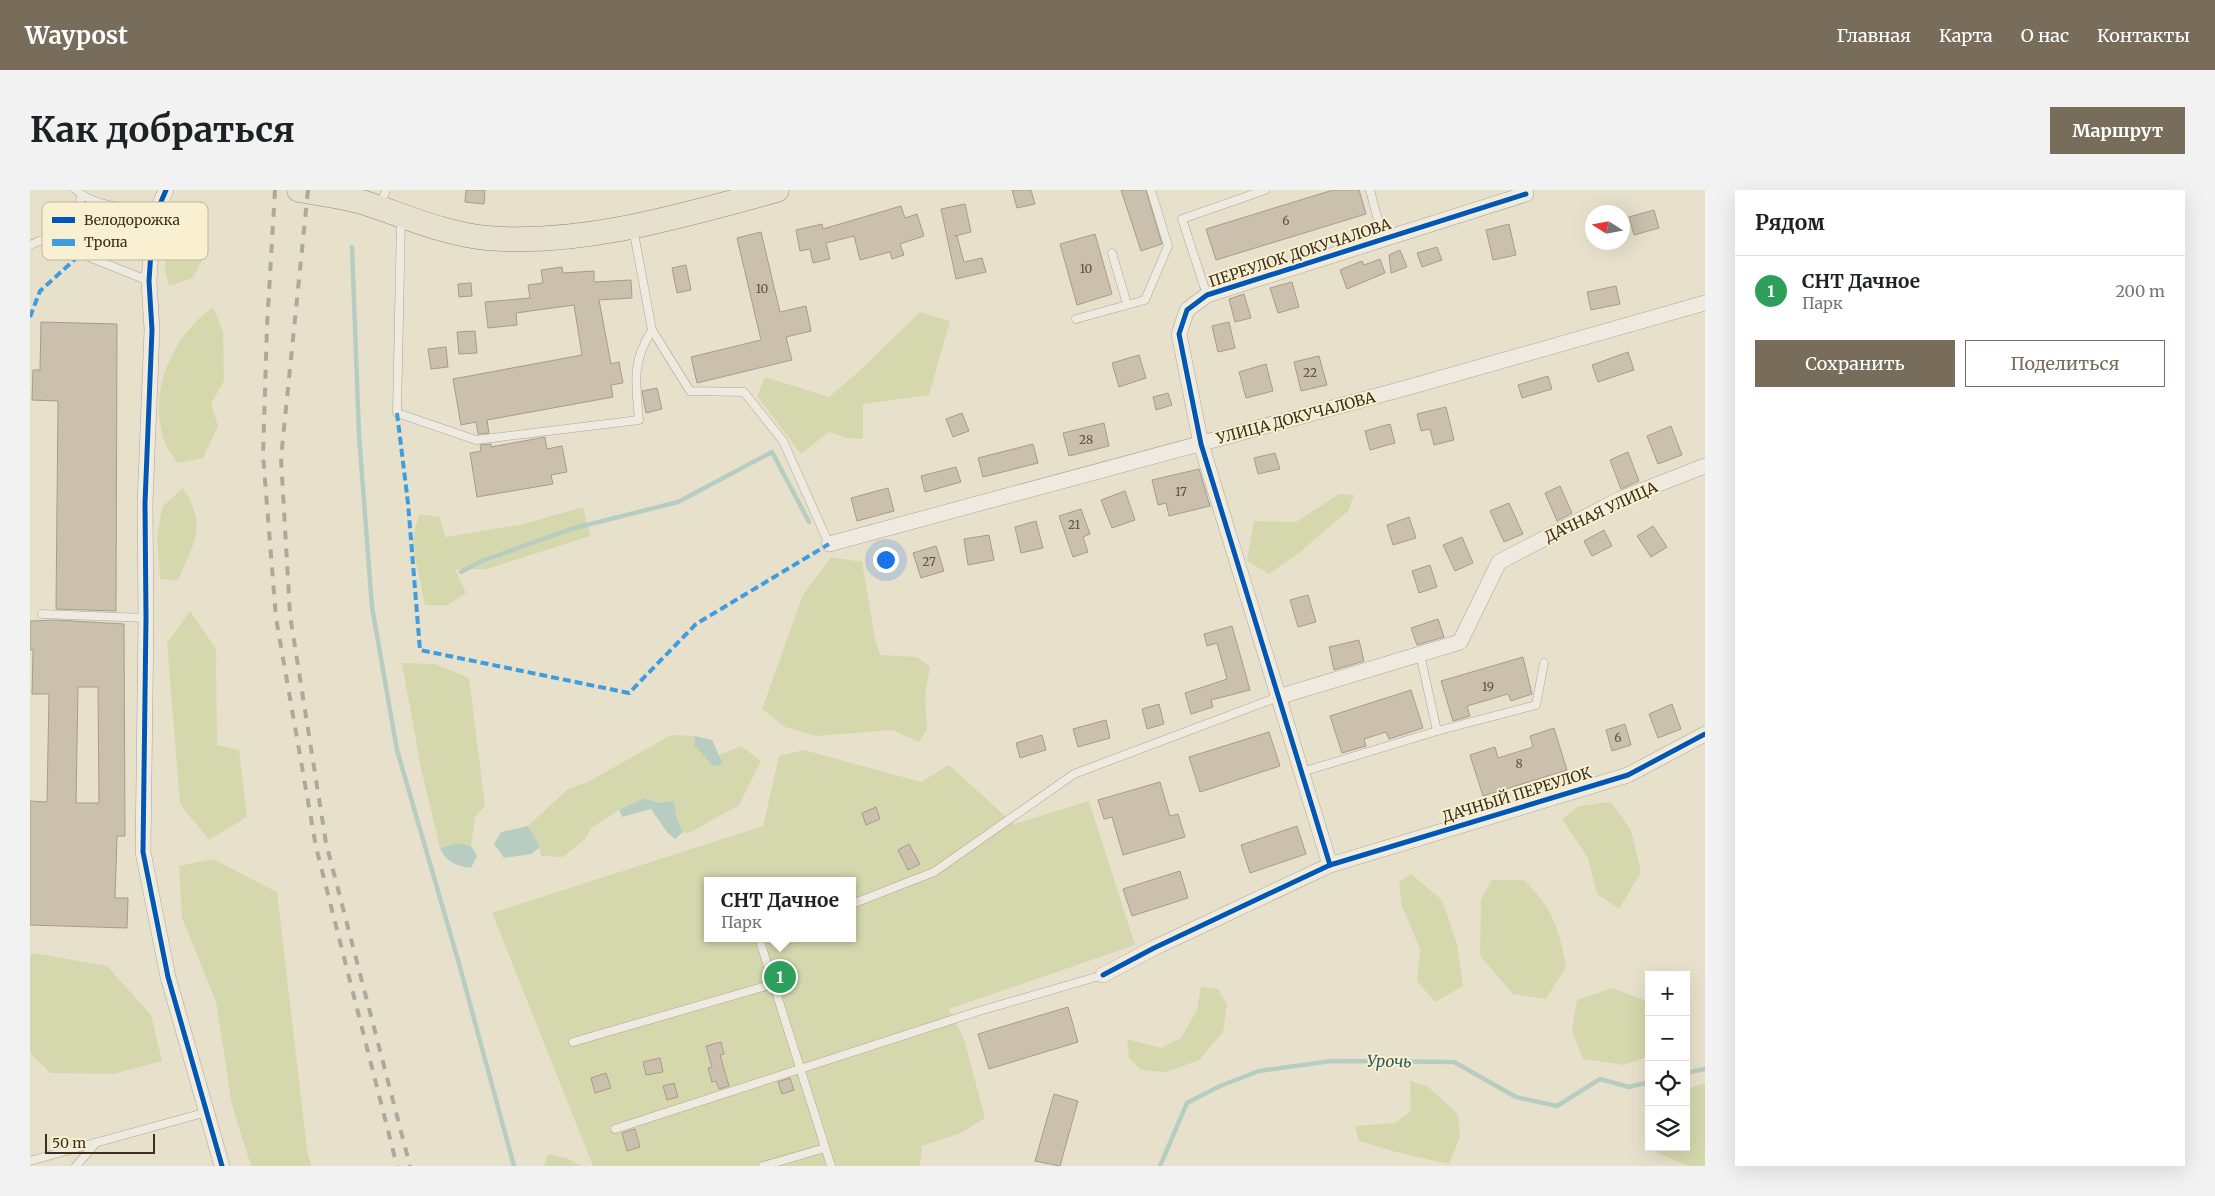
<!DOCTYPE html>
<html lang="ru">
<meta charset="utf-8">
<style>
body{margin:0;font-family:Merriweather,serif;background:#f2f2f2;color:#202124}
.controls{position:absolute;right:15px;bottom:15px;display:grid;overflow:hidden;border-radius:0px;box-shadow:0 5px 20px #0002}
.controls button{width:45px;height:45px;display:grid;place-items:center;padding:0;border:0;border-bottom:1px solid #e0e0e0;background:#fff;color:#202124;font:25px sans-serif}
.compass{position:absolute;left:1555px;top:15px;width:45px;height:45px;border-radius:50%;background:#fff;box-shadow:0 5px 20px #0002;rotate:281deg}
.scale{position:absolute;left:15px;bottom:12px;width:110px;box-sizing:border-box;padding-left:5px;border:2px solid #3c2e1c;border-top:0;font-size:14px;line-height:18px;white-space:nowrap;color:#3c2e1c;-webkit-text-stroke:4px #f9f0d1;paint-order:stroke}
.you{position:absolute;left:855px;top:369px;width:18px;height:18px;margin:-12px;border:4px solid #fff;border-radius:50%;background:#1a73e8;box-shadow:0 0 0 8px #1a73e833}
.badge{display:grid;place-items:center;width:32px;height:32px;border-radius:50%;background:#786d5a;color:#fff;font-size:16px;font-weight:700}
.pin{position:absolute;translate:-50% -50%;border:2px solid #fff;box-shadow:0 1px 5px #0006}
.popup{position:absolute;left:674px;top:687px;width:152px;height:65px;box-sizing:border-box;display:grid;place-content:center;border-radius:0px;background:#fff;filter:drop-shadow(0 1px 4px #0005);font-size:16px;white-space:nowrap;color:#757577}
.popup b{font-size:19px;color:#202124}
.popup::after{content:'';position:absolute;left:50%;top:100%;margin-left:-10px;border:10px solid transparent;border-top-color:#fff}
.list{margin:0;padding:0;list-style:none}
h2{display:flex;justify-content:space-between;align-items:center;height:65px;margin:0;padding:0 20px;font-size:21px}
h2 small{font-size:16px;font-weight:400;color:#757577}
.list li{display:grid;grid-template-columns:32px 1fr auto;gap:15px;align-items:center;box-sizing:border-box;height:70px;padding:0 20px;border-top:1px solid #e0e0e0}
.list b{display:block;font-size:19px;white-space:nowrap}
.list p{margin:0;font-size:16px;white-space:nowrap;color:#757577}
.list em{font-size:16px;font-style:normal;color:#757577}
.actions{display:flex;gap:10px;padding:15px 20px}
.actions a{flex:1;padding:11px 0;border:1px solid #786d5a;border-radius:0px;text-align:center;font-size:18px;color:#786d5a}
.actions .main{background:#786d5a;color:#fff}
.icon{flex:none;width:28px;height:28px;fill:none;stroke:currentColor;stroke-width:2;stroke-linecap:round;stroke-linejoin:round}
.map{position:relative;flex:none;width:1675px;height:976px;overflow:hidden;border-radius:0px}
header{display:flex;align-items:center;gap:30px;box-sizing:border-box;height:70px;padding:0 25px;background:#786d5a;color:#fff}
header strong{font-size:24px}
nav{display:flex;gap:28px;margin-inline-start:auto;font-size:18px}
.intro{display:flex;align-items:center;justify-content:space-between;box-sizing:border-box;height:120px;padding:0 30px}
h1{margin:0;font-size:35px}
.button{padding:12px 22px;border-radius:0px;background:#786d5a;color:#fff;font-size:18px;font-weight:700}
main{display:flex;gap:30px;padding:0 30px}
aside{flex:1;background:#fff;border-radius:0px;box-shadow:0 5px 20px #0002}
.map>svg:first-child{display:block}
</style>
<header>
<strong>Waypost</strong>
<nav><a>Главная</a><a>Карта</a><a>О нас</a><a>Контакты</a></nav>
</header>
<div class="intro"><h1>Как добраться</h1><a class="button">Маршрут</a></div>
<main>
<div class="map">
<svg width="1675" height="976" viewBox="0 0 1675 976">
<rect width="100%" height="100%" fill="#e7e1cc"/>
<g fill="#d5d8ad" fill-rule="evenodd">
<path d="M149,19L171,26C182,56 177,60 163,88L139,96L135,81L136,43Z"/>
<polygon points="77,32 99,39 103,52 98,67 76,71 61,64 59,45 68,33"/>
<path d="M183,117L193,142L194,191L181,214L188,236L173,268L147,273C143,266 136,258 134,250C118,200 142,147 183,117Z"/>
<polygon points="890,122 920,131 899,205 833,214 833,249 817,248 799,242 771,264 727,206 735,187 799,207 826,184"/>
<path d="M153,298C178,336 164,353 148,390L130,389L127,349L132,317Z"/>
<polygon points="1309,304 1324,305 1318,321 1270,362 1239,384 1217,371 1224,331 1266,332"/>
<polygon points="553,317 560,346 457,379 425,379 436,403 418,415 395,415 382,352 389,324 410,327 415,347 417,347 494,334"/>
<polygon points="801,367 832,372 845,448 850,465 887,467 900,477 895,506 897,539 889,552 862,540 786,546 755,537 732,519 773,405"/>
<polygon points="160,421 186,459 187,555 209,560 217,627 179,650 150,614 137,453"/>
<polygon points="372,473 405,474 439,488 455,616 445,627 441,656 428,653 410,658 391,578"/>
<polygon points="641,545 665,546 664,555 693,574 689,565 711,556 731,571 709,615 659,643 653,642 646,626 644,611 629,613 614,608 589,620 561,638 555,649 533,667 511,666 510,657 498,636 538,599 558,592"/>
<path d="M774,560L891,592L919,575L984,634L1059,611L1105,755L919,819L934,849L955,928L931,943L892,956L890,976H563L462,723L733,636L749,566ZM678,691H822V748H678Z"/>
<polygon points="1581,612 1601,640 1611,682 1589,719 1567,704 1558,668 1532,629 1549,616"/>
<polygon points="183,669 247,702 277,959 281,976 221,976 202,915 186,812 152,728 149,676"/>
<polygon points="1381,684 1412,710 1427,754 1433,796 1405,812 1387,791 1390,759 1372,716 1369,692"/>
<path d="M1462,690H1494C1523,719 1529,738 1536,777L1516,809L1483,804L1450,766L1451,709Z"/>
<polygon points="3,763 77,776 121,825 132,871 83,884 21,883 0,863 0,766"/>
<polygon points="1171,797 1188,799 1197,814 1193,842 1169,870 1137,882 1111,880 1099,868 1097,849 1131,858 1151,848 1167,820"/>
<polygon points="1582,798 1619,812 1619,866 1594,875 1553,869 1542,841 1547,810"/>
<polygon points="1380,891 1397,896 1428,924 1430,947 1419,974 1366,962 1329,951 1325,936 1365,933 1381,921"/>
<polygon points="1675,893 1675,976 1659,976 1628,963 1627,957 1656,957 1656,899"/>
<polygon points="518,964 537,968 551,976 514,976"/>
</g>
<g fill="#b8cdc2">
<polygon points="665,546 682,550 693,574 683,576 664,555"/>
<polygon points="614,608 629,613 644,611 646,626 653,642 645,649 637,642 621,619 592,627 589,620"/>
<polygon points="498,636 510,657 501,664 474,668 464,654 471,642"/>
<path d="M428,653L441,656L447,666L441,678C426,676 416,672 410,658Z"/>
</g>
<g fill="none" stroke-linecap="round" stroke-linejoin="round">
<g stroke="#b8cdc2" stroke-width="4.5">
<polyline points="322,57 329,245 342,417 367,560 428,770 484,976"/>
<polyline points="431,382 452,371 541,339 648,312 742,262 779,332"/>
<polyline points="1656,883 1675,879"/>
<polyline points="1130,976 1157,913 1190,896 1229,881 1301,871 1424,872 1486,907 1527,916 1570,889 1599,897 1619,892"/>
</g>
</g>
<g fill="#cbbfad" stroke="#a79c8b" fill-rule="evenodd">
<polygon points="436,0 455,0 454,14 435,12"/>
<polygon points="982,0 1001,0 1005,14 987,18"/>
<polygon points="1091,0 1116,0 1132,54 1111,61"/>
<polygon points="1303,0 1329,0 1336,24 1186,70 1176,39"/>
<polygon points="935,14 941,42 925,46 927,46 934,72 952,68 956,82 926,89 911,19"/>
<polygon points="871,16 875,28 887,24 894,46 870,54 874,65 862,69 860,62 830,70 824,46 796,53 800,69 783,73 780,59 770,61 766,40 792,34 793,39"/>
<polygon points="1624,20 1629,38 1604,45 1599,27"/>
<polygon points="1479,34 1486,65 1463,70 1456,40"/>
<polygon points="731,42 750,122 776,116 781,141 756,147 762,170 667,193 661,167 731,150 707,48"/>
<polygon points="1065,44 1082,104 1047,115 1030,54"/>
<polygon points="1407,57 1412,70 1392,77 1387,63"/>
<polygon points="1370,60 1377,77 1361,83 1359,65"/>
<polygon points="1350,69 1355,83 1317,99 1310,80 1332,71 1334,75"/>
<polygon points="656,75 661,100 647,103 642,78"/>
<polygon points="532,77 533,83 564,81 564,92 601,90 602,108 569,110 581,174 589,172 593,193 581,195 583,207 457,230 459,243 448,244 446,232 431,235 423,189 552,165 544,115 486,123 487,135 458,138 455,112 500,108 498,95 513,93 511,80"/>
<polygon points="1262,92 1269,117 1248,123 1240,98"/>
<polygon points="441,93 442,106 429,107 428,94"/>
<polygon points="1586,96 1590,114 1561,120 1557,102"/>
<polygon points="1214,104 1221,128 1205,132 1199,109"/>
<polygon points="11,132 87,134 86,421 26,419 28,211 2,210 3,180 10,180"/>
<polygon points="1199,132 1205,158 1188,162 1182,136"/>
<polygon points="445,141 447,163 429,164 427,142"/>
<polygon points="416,157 418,177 401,179 398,159"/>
<polygon points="1598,162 1604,180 1568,192 1562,175"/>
<polygon points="1109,165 1116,188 1089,197 1082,173"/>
<polygon points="1289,166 1297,195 1271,201 1264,172"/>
<polygon points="1236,174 1243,201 1216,208 1209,182"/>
<polygon points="1518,186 1522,199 1492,208 1488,195"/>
<polygon points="627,198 632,219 616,223 612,201"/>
<polygon points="1138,203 1142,215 1126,220 1123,207"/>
<polygon points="1416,217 1424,250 1404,255 1400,239 1391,241 1387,224"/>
<polygon points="932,223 939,241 923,247 916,229"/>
<polygon points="1074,233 1079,256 1039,266 1033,243"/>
<polygon points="1360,234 1365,253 1340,260 1335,241"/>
<polygon points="1641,236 1652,265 1628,274 1617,246"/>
<polygon points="515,247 517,259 532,256 537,282 521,285 523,294 447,307 440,263 451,261 450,255 461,254 461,257"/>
<polygon points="1003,254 1008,273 953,287 948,268"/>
<polygon points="1598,262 1609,291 1591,299 1580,270"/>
<polygon points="1245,263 1250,279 1228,284 1224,268"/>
<polygon points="926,277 931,292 895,302 891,286"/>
<polygon points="1169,279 1180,316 1139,326 1136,313 1128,315 1122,290"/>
<polygon points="1530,296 1542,323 1527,331 1515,303"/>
<polygon points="858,298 864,321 827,331 821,308"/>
<polygon points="1095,301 1105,330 1082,338 1071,310"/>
<polygon points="1479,313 1493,344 1474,352 1460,321"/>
<polygon points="1051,319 1060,344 1053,347 1058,362 1043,367 1029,326"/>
<polygon points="1379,327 1386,348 1363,355 1357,335"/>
<polygon points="1006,331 1013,358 991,363 985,337"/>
<polygon points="1623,336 1637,357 1621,367 1607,346"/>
<polygon points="1574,340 1582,356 1562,366 1554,351"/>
<polygon points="959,345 964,370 938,375 934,349"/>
<polygon points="1432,347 1443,373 1425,381 1413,355"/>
<polygon points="906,356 914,381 891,388 883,363"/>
<polygon points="1400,375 1407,397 1389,403 1382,381"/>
<polygon points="1278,405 1286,432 1268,437 1260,410"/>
<polygon points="1408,429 1414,447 1387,455 1381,438"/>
<path d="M26,430L94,434L95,646H87L85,708H98L97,738L0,735V611L17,612L19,504H2L3,460H0V431ZM48,497H68L69,613H46Z"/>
<polygon points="1202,436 1220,500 1181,510 1183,517 1161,524 1155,503 1197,489 1187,453 1177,456 1174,444"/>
<polygon points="1329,450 1334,471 1304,480 1299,457"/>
<polygon points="1493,467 1502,504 1481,511 1478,504 1437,516 1440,526 1423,531 1411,491"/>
<polygon points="1381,500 1393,538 1359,549 1356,542 1334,549 1336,556 1312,563 1300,526"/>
<polygon points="1129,514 1134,534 1117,539 1112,519"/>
<polygon points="1642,514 1651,539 1628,548 1619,524"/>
<polygon points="1076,530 1080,548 1048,557 1043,539"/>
<polygon points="1595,534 1601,555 1582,561 1576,540"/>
<polygon points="1524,538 1537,580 1453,606 1440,565 1465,557 1468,568 1503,557 1500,546"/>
<polygon points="1239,542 1250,576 1170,602 1159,567"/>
<polygon points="1012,545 1016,560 990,568 986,553"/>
<polygon points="1130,592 1140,626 1148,624 1155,647 1093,665 1082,627 1074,629 1068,610"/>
<polygon points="846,617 850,629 836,635 832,623"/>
<polygon points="1267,636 1276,664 1220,683 1211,655"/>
<polygon points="879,654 890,674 878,680 868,660"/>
<polygon points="1150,681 1158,708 1102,726 1093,699"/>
<polygon points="1038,817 1048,852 959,879 948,844"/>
<polygon points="691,852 694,864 690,865 699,896 689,899 686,891 682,892 678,878 682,877 676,856"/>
<polygon points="630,868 633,882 616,885 613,872"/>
<polygon points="576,883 581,898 565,903 561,888"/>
<polygon points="760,888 764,900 752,904 748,892"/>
<polygon points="644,893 648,907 637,910 633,896"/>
<polygon points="1024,904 1048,911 1030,976 1005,971"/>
<polygon points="605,939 610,957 597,961 592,943"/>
</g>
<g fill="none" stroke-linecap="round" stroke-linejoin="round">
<defs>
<g id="lane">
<path d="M46,0C68,19 101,18 128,19"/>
<polyline points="1340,0 1353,49"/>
<polyline points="350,16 356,0"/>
<path d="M371,29L367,223L446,250L609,230C606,193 601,173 622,140"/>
<polyline points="603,38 622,140 660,201 714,202 753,251 799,354"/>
<polyline points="31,41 59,67 119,91"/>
<path d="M0,55C32,41 41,41 52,5"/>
<polyline points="1082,63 1097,114"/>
<polyline points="1177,105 1152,29 1235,0"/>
<polyline points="1046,129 1115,110 1138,56 1121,0"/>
<polyline points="12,424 116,428"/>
<polyline points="1390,464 1407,541"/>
<polyline points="1272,582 1407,541 1506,515 1514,473"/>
<polyline points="822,714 904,682 1044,584 1248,507"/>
<polyline points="729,748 801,976"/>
<polyline points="543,852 743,794"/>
<polyline points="585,939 946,822 1073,785"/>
<polyline points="0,971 177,922"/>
<polyline points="46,976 66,953"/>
<polyline points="733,976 795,958"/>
</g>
<g id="street">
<polyline points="136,0 128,19 122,47 119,91 122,140 115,313 116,428 113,662 138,787 192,976"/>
<polyline points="799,354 1383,196 1675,113"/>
<polyline points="1248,507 1430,452 1469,372 1590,309 1675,276"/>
<polyline points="1300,675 1171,254 1149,144 1157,120 1177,105 1496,4"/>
<polyline points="1073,785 1124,758 1300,675 1598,585 1675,544"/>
</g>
<path id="primary" d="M269,0C290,4 312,6 332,12C373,25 414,44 456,48C554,56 654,25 747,0"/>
</defs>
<use href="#lane" stroke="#aca595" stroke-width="9"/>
<use href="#street" stroke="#aca595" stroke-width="16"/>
<use href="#primary" stroke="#918b7c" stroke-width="25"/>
<use href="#lane" stroke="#eeeadf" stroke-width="8"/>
<use href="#street" stroke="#eeeadf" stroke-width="15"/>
<use href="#primary" stroke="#e6e1cf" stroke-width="24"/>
<g stroke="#ada99f" stroke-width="4" stroke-dasharray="9 9" stroke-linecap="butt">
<polyline points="245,0 237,136 233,265 246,428 286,657 367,976"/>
<polyline points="278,0 251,268 260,425 296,653 380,976"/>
</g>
<g stroke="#3f9ddf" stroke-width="4" stroke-dasharray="8 4" stroke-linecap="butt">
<polyline points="0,127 10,101 53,62"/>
<polyline points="367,223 378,313 390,460 599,503 666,434 799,354"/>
</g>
<defs>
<g id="cycleway">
<polyline points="136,0 128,19 122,47 119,91 122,140 115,313 116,428 113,662 138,787 192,976"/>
<polyline points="1300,675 1171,254 1149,144 1157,120 1177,105 1496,4"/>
<polyline points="1073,785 1124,758 1300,675 1598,585 1675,544"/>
</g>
</defs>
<use href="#cycleway" stroke="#f9f0d1" stroke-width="8"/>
<use href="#cycleway" stroke="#0057b8" stroke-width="5"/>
</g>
<g text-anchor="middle" stroke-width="4" stroke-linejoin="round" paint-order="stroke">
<g font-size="12" fill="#605240">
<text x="1256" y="35">6</text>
<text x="1056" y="83">10</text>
<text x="732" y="103">10</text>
<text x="1280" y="187">22</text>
<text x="1056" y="254">28</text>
<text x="1151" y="306">17</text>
<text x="1044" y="339">21</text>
<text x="899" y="376">27</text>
<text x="1458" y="501">19</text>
<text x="1588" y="552">6</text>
<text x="1489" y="578">8</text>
</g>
<g font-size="15" fill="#3c2e1c" stroke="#f9f0d1">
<text transform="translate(1270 63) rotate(-18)" y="5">ПЕРЕУЛОК ДОКУЧАЛОВА</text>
<text transform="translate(1266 228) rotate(-15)" y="5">УЛИЦА ДОКУЧАЛОВА</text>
<text transform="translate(1571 322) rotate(-25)" y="5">ДАЧНАЯ УЛИЦА</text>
<text transform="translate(1487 605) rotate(-17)" y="5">ДАЧНЫЙ ПЕРЕУЛОК</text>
</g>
<g font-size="16" font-style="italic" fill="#2a5c5d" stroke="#f9f0d1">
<text transform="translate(1359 871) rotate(1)" y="6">Урочь</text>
</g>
</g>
<rect x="12" y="12" width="166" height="58" rx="8" fill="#f9f0d1" stroke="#c0b69b" stroke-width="1"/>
<rect x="22" y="27" width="23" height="6" fill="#0057b8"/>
<rect x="22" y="49" width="23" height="7" fill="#3f9ddf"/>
<g font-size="14" fill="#3c2e1c">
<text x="54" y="35">Велодорожка</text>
<text x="54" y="57">Тропа</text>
</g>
</svg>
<div class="controls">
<button>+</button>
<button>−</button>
<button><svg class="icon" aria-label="locate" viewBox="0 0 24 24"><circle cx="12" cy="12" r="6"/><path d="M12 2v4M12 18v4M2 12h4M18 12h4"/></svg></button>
<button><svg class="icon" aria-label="layers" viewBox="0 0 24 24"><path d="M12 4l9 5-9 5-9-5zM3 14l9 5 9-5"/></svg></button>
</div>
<svg class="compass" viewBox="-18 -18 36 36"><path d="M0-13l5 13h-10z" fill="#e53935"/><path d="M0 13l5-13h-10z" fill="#757577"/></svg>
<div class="scale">50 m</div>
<div class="you"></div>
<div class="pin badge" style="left:750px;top:787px;background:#2e9e5b">1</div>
<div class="popup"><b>СНТ Дачное</b>Парк</div>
</div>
<aside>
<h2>Рядом<small></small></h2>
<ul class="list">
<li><span class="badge" style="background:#2e9e5b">1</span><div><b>СНТ Дачное</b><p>Парк</p></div><em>200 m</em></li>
</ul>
<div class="actions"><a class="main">Сохранить</a><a>Поделиться</a></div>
</aside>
</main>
